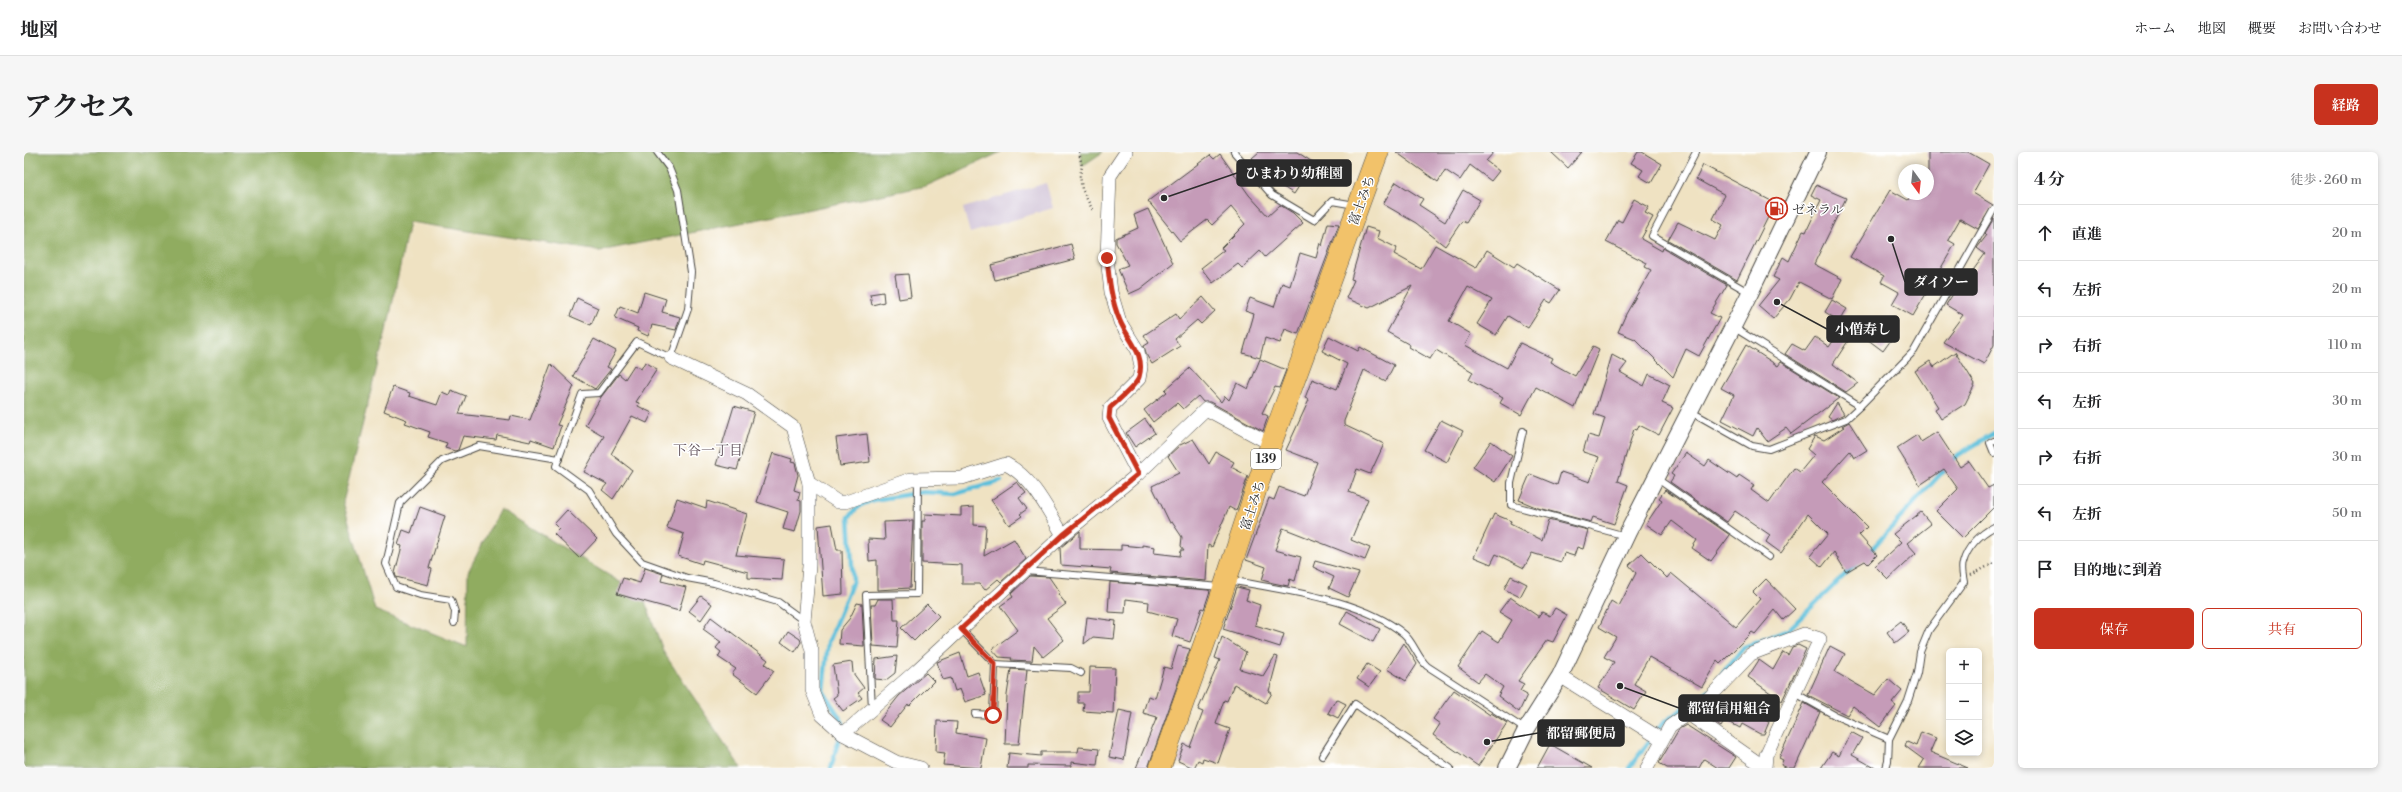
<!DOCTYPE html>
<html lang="ja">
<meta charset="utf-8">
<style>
body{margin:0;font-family:"Libre Bodoni","Noto Serif JP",serif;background:#f6f6f6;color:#202124}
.controls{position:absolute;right:12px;bottom:12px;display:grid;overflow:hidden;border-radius:6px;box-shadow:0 2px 6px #0003}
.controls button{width:36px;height:36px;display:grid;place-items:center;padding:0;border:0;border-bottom:1px solid #e0e0e0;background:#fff;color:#202124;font:20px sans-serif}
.compass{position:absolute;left:1874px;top:12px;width:36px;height:36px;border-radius:50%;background:#fff;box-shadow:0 2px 6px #0003;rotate:165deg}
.stop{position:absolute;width:12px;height:12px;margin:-9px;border:3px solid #c8321e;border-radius:50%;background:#fff}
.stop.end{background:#c8321e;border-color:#fff;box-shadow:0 1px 4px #0008}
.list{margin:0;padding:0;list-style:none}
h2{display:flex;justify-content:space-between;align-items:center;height:52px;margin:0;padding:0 16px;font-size:17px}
h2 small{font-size:13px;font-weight:400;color:#757577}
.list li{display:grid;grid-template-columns:26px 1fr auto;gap:12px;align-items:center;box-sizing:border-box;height:56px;padding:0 16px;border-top:1px solid #e0e0e0}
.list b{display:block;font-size:15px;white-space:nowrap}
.list em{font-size:13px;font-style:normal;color:#757577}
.actions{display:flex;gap:8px;padding:12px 16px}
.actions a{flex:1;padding:9px 0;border:1px solid #c8321e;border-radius:6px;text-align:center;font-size:14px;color:#c8321e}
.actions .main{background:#c8321e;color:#fff}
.icon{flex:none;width:22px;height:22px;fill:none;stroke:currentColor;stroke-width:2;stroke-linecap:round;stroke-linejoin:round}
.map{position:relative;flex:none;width:1970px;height:616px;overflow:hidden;border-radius:6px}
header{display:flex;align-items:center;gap:24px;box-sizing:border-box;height:56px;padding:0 20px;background:#fff;border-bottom:1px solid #e0e0e0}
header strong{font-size:19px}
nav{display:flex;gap:22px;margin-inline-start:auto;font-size:14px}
.intro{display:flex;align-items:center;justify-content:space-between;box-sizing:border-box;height:96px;padding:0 24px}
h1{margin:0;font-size:28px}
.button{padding:10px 18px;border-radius:6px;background:#c8321e;color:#fff;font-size:14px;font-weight:700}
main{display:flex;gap:24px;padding:0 24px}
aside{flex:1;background:#fff;border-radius:6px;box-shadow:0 2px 6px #0003}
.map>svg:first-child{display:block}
</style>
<header>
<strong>地図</strong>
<nav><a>ホーム</a><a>地図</a><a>概要</a><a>お問い合わせ</a></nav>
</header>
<div class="intro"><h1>アクセス</h1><a class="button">経路</a></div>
<main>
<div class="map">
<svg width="1970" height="616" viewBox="0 0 1970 616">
<rect width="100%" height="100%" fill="#fff"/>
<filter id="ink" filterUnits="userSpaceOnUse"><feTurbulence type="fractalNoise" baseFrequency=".025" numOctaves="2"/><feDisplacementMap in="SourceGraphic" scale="8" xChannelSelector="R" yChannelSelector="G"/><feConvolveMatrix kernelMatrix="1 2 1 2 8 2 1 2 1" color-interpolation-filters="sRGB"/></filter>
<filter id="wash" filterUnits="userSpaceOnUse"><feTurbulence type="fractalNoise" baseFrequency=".012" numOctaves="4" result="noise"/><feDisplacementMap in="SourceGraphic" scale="16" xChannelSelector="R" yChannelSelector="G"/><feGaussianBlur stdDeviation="0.9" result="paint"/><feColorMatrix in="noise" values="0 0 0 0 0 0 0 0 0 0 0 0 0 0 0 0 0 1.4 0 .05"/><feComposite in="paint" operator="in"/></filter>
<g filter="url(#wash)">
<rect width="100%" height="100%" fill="#efe2c2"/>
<polygon fill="#ccbed3" points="1022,31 1029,56 946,81 939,56"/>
<g fill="#90ac60" stroke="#5e6c46">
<polygon points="0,0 977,0 902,34 576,99 385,70 366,163 319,350 351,458 443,495 444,420 476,357 619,444 640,501 717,616 0,616"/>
<polygon points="1056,0 1079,0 1058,14"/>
</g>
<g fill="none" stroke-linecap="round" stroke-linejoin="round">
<g stroke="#5cbfdb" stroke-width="4.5">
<polyline points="1845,400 1934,303 1970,281"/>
<polyline points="1694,527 1720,495 1764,478 1832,412"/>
<polyline points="807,616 819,571 799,539 804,490 829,429 825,365 835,354 849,348 900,340 931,342 977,329"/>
<polyline points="1605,616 1639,571 1684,539"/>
</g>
</g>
<g id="blocks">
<g fill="#c59bb8">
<polygon points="1235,0 1273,0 1290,11 1270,42 1231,17 1235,14 1228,6"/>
<polygon points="1372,0 1470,0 1462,9 1475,19 1467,29 1446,13 1436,28 1421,18 1414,30"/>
<polygon points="1527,0 1558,0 1544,16"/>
<polygon points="1614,0 1618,0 1638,12 1627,31 1615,24 1619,18 1607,11"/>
<polygon points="1904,0 1944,0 1965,12 1949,41 1969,53 1954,77 1936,67 1924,88 1931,92 1889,164 1868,152 1875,140 1857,130 1860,124 1826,105 1866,38 1884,48 1888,42 1904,42"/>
<polygon points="1196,2 1225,43 1244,64 1256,53 1269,61 1279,71 1241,105 1236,99 1218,116 1214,112 1189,131 1177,116 1200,98 1197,96 1221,72 1207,55 1188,73 1183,68 1156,89 1124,49 1186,3 1190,7"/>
<polygon points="1679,13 1751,51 1713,128 1644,88 1654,70 1691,88 1699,73 1689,67 1701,43 1672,27"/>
<polygon points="1372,30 1399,47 1395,53 1421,70 1439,38 1456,48 1442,71 1438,69 1421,94 1392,71 1359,52"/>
<polygon points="1792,33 1822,46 1790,112 1818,127 1808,147 1775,130 1766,147 1749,167 1734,154 1755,128 1749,125 1759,105 1765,109 1779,79 1782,80 1797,48 1787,43"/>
<polygon points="1610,47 1625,55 1621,61 1629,65 1617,87 1638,99 1639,96 1703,133 1686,161 1696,166 1675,204 1662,197 1649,225 1611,187 1594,180 1602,162 1627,118 1621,115 1623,111 1582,90 1594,68 1598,70"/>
<polygon points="1124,57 1149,111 1116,137 1105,142 1094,117 1104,113 1092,91 1092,86 1114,76 1110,63"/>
<polygon points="1970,66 1970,193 1960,212 1919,190 1939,163 1922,153 1934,134 1936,136 1961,102 1953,96 1963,83 1961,81"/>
<polygon points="1304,71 1315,72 1274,182 1261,177 1256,191 1241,186 1236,206 1219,201 1230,162 1221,159 1226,146 1250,155 1258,131 1266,134 1276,101 1292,106 1296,91 1298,94"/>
<polygon points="1342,75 1355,79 1353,86 1373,96 1370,102 1397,117 1411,93 1452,116 1463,98 1490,115 1493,111 1536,138 1527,151 1522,148 1504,176 1484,164 1472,183 1453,172 1468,148 1444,135 1425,169 1447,182 1441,193 1483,216 1496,191 1528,206 1526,210 1551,224 1569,194 1575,197 1551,256 1512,235 1497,263 1476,251 1479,246 1445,228 1449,220 1412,198 1406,207 1385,195 1386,193 1363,180 1388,134 1345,156 1322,146 1330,128 1327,127"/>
<polygon points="1047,92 1051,107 971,128 967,113"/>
<polygon points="884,122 887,145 875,147 871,123"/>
<polygon points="620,140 642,147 638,160 656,165 652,178 628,173 624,184 613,179 614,176 591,166 596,154 614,161"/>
<polygon points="859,140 860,150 848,153 846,142"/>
<polygon points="1179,145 1191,159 1177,172 1173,168 1151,187 1156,194 1128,212 1123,204 1120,194 1125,191 1120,183 1152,162 1155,167"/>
<polygon points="553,146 574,156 567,173 546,164"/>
<polygon points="1808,148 1823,157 1815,169 1801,160"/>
<polygon points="1851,176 1867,188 1859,199 1843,187"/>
<polygon points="1814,182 1824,189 1809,212 1834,231 1822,240 1761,202 1768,192 1781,199 1791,185 1805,195"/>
<polygon points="1305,184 1334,199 1336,195 1370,213 1362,229 1340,218 1320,269 1320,273 1360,292 1346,322 1333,317 1325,340 1344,347 1327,388 1346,396 1341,408 1259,376 1251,398 1277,405 1271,429 1266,427 1264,434 1249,431 1238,428 1242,415 1222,408 1245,346 1250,348 1255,335 1280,344 1293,310 1262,298 1285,248 1281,246 1288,227 1313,237 1323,212 1298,199"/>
<polygon points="570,187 592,199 583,215 587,217 571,237 549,224"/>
<polygon points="1722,193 1754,214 1757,210 1815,246 1767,282 1762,276 1743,289 1733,276 1729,284 1698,268 1710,243 1697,236"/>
<polygon points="1931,200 1951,232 1941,252 1917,267 1911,257 1914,255 1891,219 1906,209 1910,215"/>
<polygon points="1588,203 1603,211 1596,220 1620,234 1625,222 1646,233 1638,251 1649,256 1635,283 1615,273 1613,278 1610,277 1594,329 1604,333 1590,372 1569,365 1567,370 1514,356 1495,348 1506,322 1533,333 1537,320 1566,330 1575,305 1559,300 1564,283 1575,286 1581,266 1570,262"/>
<polygon points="1236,207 1262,218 1255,236 1251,235 1238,261 1244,264 1239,279 1186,250 1179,250 1174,244 1159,257 1153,251 1129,270 1120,258 1143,240 1141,238 1166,216 1197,250 1201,244 1205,248 1213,231 1224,237"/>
<polygon points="621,210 633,217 612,250 615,251 614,254 628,261 623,271 608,264 587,302 608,318 589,347 578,338 583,332 560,320 580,284 561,273 577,245 595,222 601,227 610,213 617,217"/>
<polygon points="527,212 550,234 533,273 537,274 530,295 507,287 506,290 473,283 472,288 439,284 434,298 431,299 421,296 423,291 404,285 406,280 381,271 383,268 360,259 369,235 386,241 385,244 413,253 418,240 425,243 427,238 442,244 435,262 486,268 487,264 506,268"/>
<polygon points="1813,251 1820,262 1808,268 1804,265"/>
<polygon points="710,254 730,260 713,318 692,313"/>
<polygon points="1121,267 1131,281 1111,295 1102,281"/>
<polygon points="1417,268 1439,279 1423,310 1400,298"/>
<polygon points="1825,270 1843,298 1830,306 1826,299 1798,330 1843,375 1835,383 1853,403 1844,412 1841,409 1822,420 1810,400 1798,415 1786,404 1804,382 1784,362 1757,401 1742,390 1746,383 1711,359 1703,370 1646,330 1650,324 1647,322 1662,301 1681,314 1685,308 1713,327 1715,323 1730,333 1727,338 1745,351 1770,316 1776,320 1790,303 1783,297 1791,284 1800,288 1820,275 1818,274"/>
<polygon points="1913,280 1936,315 1945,309 1964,336 1970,333 1970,355 1939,386 1912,359 1934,337 1920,317 1896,333 1873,296 1893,283 1897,290"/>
<polygon points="843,282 846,310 816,314 812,286"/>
<polygon points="1169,287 1185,312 1192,300 1210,310 1207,315 1224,324 1212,359 1205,355 1188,395 1184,393 1182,429 1086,421 1087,417 1037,413 1036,396 1056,379 1056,397 1097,398 1097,393 1118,395 1118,393 1131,395 1130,401 1156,404 1157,398 1160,398 1157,394 1158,385 1148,370 1146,371 1128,334 1155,321 1144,304 1156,293"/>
<polygon points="1467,289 1488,304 1471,330 1449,315"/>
<polygon points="749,301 768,307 767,310 771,311 774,323 770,338 776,340 774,348 777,349 777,359 771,380 759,377 764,360 733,350"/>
<polygon points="993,330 1002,341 995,346 1003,357 996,362 998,364 985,373 967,348"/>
<polygon points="1641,338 1706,383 1687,409 1668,396 1673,388 1648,369 1638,383 1622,372 1638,348 1635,346"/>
<polygon points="653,346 682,356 683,349 723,362 712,403 760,407 758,428 724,426 724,420 679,408 678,412 654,404 660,382 643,376"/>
<polygon points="396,355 421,364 405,416 408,417 404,433 372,425 371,421 378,394 374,393 379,378 387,381"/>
<polygon points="950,355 950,373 962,374 960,404 990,387 1002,407 977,430 974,427 961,438 956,432 938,432 938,413 898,411 898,369 901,369 901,362 937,364 937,356"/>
<polygon points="543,358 573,387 555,406 530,382 535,377 530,372"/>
<polygon points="1897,360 1907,372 1883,391 1892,401 1864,427 1851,414 1877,390 1869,382"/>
<polygon points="1470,362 1487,369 1486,372 1518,388 1524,368 1564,378 1559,397 1553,395 1550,404 1540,401 1537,410 1508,401 1500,416 1472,402 1467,412 1450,405"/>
<polygon points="889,369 886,436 853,438 853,408 845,409 844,387 861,388 860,370"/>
<polygon points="808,372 813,398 818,398 819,442 799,444 794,374"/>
<polygon points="1618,401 1643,426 1647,421 1712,475 1736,447 1729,440 1742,427 1771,457 1759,468 1751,458 1731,482 1728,480 1696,512 1693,509 1678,535 1625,505 1610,532 1622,539 1610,558 1574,536 1590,510 1580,505 1592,485 1575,475 1587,449 1595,454 1612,421 1605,413"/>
<polygon points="1291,409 1335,421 1324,445 1305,436 1310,425 1289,415"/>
<polygon points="621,416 639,422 637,429 662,435 655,459 593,442 599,426 616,431"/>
<polygon points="1006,424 1025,425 1036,441 1034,442 1042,452 1023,466 1040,488 1019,505 1010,494 1008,509 987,508 988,506 975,505 968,497 994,478 976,454 989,445 987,442"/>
<polygon points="1487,424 1503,432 1496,445 1480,437"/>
<polygon points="1086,430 1184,438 1186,439 1180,457 1178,456 1166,490 1148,484 1153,467 1124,459 1125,450 1102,447 1101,461 1084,460"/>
<polygon points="1213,435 1225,438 1222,448 1236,453 1231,473 1260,482 1256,495 1199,477"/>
<polygon points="677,444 688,452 677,468 665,459"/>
<polygon points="1486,445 1515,465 1518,460 1526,464 1531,456 1543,463 1529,490 1523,488 1494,529 1500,532 1496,539 1503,543 1495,560 1474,544 1479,535 1461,522 1454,530 1434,515 1458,479 1475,490 1488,468 1475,460"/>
<polygon points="854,447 869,447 870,468 875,468 873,496 849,494 847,453 851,453"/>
<polygon points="833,451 838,452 840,494 815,492 816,478 826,466"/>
<polygon points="903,452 915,464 890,489 877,476"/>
<polygon points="1323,459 1356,477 1349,490 1316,472"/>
<polygon points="687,465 744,508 741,512 750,519 733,541 708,522 712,517 694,505 697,500 692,496 697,490 679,477"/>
<polygon points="1063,465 1092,469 1090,487 1069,485 1060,492"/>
<polygon points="1877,469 1885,480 1871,491 1863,480"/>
<polygon points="764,479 776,487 777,490 771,500 757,490"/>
<polygon points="1198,485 1222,500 1216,517 1239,524 1251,504 1254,505 1245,539 1248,541 1242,551 1210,532 1203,549 1200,548 1192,572 1206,577 1194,611 1179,606 1178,610 1174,608 1170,616 1154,609 1160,592 1166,595 1179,560 1174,558 1196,508 1191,506"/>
<polygon points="1380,491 1393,512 1382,529 1363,517"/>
<polygon points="1774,493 1782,497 1758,549 1724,525 1735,508 1749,518 1759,500 1764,503 1768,495"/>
<polygon points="1154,494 1166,497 1124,616 1112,616 1133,565 1119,561 1124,544 1131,546 1140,515 1147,517"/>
<polygon points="1806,494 1821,502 1811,520 1851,543 1864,527 1878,539 1868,551 1872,554 1856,575 1829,554 1823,563 1784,543"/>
<polygon points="936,501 943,524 954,520 962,543 941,550 936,537 931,539 927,526 919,528 913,510"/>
<polygon points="873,504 871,521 862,528 851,527 852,507"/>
<polygon points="828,510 829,521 840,536 834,541 838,546 819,559 809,546 813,543 809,513"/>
<polygon points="1343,512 1356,520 1345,535 1333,527"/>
<polygon points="1066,515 1091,516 1089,561 1059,559 1060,551 1054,551 1054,540 1065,540"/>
<polygon points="987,517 1003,518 995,592 981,592 983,543"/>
<polygon points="902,521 910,529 885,554 884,552 866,575 856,568 875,544"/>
<polygon points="1430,538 1466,563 1467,561 1483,571 1454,614 1409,583 1416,572 1409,567"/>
<polygon points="1700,545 1745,570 1740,582 1736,582 1718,572 1716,576 1701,568 1697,575 1687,568"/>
<polygon points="1312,547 1322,552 1314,566 1304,561"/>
<polygon points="1780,551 1796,560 1771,616 1764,616 1757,613 1759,608 1755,606"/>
<polygon points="1095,558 1108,561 1100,608 1085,605"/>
<polygon points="913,569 933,570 932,581 962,586 957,616 919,613 921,601 912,600"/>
<polygon points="1662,573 1712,605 1705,616 1694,616 1680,607 1675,616 1643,616 1635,611 1655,577"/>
<polygon points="1827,580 1838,586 1828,603 1851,616 1797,616 1808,600 1815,604"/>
<polygon points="1897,580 1912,586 1906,600 1944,616 1895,616 1900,608 1881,594 1883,590 1892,594"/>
<polygon points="1526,592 1568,616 1513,616"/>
<polygon points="1055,595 1075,597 1073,613 1047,610 1047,614 1004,613 1004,616 983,616 985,601 1017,604 1017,600 1054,600"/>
</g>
</g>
</g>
<g filter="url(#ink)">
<use href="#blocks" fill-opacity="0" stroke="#484642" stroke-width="1"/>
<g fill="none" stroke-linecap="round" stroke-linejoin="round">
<defs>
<g id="service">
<polyline points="633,0 645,16 654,38 667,120 664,157 647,206 613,190 575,241 558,242 532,314 565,338 592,382 618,410 663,426 690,431 754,450 780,469"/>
<polyline points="1210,0 1248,43 1290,68 1308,49 1331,53"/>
<polyline points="1672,0 1628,84 1726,141"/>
<polyline points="1709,175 1836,254 1890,199 1970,57"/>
<polyline points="1666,259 1728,294 1745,297 1822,267 1836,254"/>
<polyline points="1499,279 1487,331 1487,353 1602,384"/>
<polyline points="1970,289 1966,291 1970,301"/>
<polyline points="1632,326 1745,405"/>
<polyline points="1001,419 1197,435"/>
<path d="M1206,428C1260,439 1336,446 1380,482C1390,491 1393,505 1403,514L1502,578"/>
<polyline points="430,471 431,460 427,448 396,443 372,435 362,412 376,351 418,309 455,294 535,307"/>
<polyline points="937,477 971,512 969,563 951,562"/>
<polyline points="971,512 1047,516 1057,521"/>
<polyline points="1771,541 1812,564 1865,587"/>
<polyline points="848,556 842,443 893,442 894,327"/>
<polyline points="1298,604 1331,552 1426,616"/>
<path d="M1862,616L1864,609L1865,587L1884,549L1893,521L1896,500L1905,478L1940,430C1939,425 1937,416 1939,411C1943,395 1956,382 1970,375"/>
</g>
<g id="minor">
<polyline points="1102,0 1086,24 1083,106 1087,140 1096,170 1114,199 1117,215 1115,227 1086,256 1085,266 1114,322"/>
<polyline points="647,206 723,242 769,275 785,331 785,414 780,469 788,499 788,538 798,563 819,582 872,610 897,616"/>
<path d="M785,331L814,350H822L887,327L938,326L982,312C1010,327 1023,357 1039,383"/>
<polyline points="1536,524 1637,587"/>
<polyline points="1663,561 1740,615"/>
<polyline points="819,582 893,518 1039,383 1114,322 1182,257 1247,292"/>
<polyline points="1623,616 1646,574 1681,550 1727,502 1780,482 1796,487 1742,603 1741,616"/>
</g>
<polyline id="tertiary" points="1483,616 1502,578 1536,524 1604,380 1726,141 1794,0"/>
<polyline id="trunk" points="1136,616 1194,453 1247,292 1354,0"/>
</defs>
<use href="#service" stroke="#484642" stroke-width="8"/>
<use href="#minor" stroke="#484642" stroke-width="14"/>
<use href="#tertiary" stroke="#484642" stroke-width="18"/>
<use href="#trunk" stroke="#484642" stroke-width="22"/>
<g stroke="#484642" stroke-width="2.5" stroke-dasharray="1 3" stroke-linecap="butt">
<polyline points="1055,0 1058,14 1056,24 1058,37 1068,57 1071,58"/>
<polyline points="1947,423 1970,411"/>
</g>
<use href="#service" stroke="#fff" stroke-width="6"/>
<use href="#minor" stroke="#fff" stroke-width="13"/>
<use href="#tertiary" stroke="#fff" stroke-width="16"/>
<use href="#trunk" stroke="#f2c26a" stroke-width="21"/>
</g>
</g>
<g fill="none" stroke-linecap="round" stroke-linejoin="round" filter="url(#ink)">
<path stroke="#c8321e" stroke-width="5" d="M969,563L971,512L937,477L1039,383L1114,322L1085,266L1086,256C1092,250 1113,233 1115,225C1122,202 1104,188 1096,169C1087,148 1085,127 1083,106"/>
</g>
<defs>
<symbol id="fuel-ring" viewBox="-11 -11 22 22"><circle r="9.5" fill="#fff" stroke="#c8321e" stroke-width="1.5"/><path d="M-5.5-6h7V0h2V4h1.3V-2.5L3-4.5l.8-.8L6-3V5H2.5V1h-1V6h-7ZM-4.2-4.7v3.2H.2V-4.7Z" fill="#c8321e"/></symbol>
</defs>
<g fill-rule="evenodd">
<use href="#fuel-ring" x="1740" y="44" width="25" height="25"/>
</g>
<g text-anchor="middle" stroke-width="3" stroke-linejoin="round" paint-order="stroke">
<rect fill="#fff" stroke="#6b6b6b" stroke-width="1" x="1227" y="297" width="30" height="20" rx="3"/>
<g font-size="12" font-weight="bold" fill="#2b2b2b">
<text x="1242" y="311">139</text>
</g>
<g font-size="13" fill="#2b2b2b" stroke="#fff">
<text transform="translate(1337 48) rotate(-70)" y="5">富士みち</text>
<text transform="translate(1228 353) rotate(-72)" y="5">富士みち</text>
</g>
<g font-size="13" fill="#2b2b2b" stroke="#fff" text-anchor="start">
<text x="1768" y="62">ゼネラル</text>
</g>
<g font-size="14" fill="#61525c" stroke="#fff">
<text x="684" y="303">下谷一丁目</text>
</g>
</g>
<path fill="none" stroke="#2b2b2b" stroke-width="1.5" d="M1140 46L1213 21M1867 87L1881 130M1753 150L1803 177M1596 534L1655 556M1463 590L1514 581"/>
<g fill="#2b2b2b" stroke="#fff" stroke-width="1.5">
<circle cx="1140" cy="46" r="4"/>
<circle cx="1867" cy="87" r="4"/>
<circle cx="1753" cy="150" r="4"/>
<circle cx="1596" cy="534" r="4"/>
<circle cx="1463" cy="590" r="4"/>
</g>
<g fill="#2b2b2b" stroke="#2b2b2b" stroke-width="1.5">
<rect x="1213" y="8" width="114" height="26" rx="4"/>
<rect x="1881" y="117" width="72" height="26" rx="4"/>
<rect x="1803" y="164" width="72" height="26" rx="4"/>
<rect x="1655" y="543" width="100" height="26" rx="4"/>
<rect x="1514" y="568" width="86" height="26" rx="4"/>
</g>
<g font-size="14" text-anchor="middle" font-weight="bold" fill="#fff">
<text x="1270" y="26">ひまわり幼稚園</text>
<text x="1917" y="135">ダイソー</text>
<text x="1839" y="182">小僧寿し</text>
<text x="1705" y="561">都留信用組合</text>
<text x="1557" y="586">都留郵便局</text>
</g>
</svg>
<div class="controls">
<button>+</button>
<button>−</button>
<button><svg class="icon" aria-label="layers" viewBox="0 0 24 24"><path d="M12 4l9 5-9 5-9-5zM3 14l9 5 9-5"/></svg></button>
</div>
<svg class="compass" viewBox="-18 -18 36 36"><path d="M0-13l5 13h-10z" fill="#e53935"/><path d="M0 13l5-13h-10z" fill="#757577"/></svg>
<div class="stop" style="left:969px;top:563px"></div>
<div class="stop end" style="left:1083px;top:106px"></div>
</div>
<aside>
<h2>4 分<small>徒歩 · 260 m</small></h2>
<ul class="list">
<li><svg class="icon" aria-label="ahead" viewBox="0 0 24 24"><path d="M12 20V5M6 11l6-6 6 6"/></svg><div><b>直進</b></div><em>20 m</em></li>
<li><svg class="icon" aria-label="left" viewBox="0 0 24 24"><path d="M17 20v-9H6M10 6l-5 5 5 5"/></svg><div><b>左折</b></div><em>20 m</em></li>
<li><svg class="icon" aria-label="right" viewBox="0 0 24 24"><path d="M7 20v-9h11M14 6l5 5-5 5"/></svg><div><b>右折</b></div><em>110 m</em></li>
<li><svg class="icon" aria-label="left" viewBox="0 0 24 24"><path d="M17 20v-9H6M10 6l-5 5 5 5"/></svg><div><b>左折</b></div><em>30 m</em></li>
<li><svg class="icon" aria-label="right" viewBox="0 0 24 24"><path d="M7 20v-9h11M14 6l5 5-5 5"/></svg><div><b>右折</b></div><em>30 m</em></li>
<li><svg class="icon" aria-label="left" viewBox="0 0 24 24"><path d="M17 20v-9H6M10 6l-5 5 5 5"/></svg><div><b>左折</b></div><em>50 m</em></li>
<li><svg class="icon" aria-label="arrive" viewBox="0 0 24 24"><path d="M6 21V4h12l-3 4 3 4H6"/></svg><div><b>目的地に到着</b></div></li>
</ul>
<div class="actions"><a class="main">保存</a><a>共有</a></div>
</aside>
</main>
